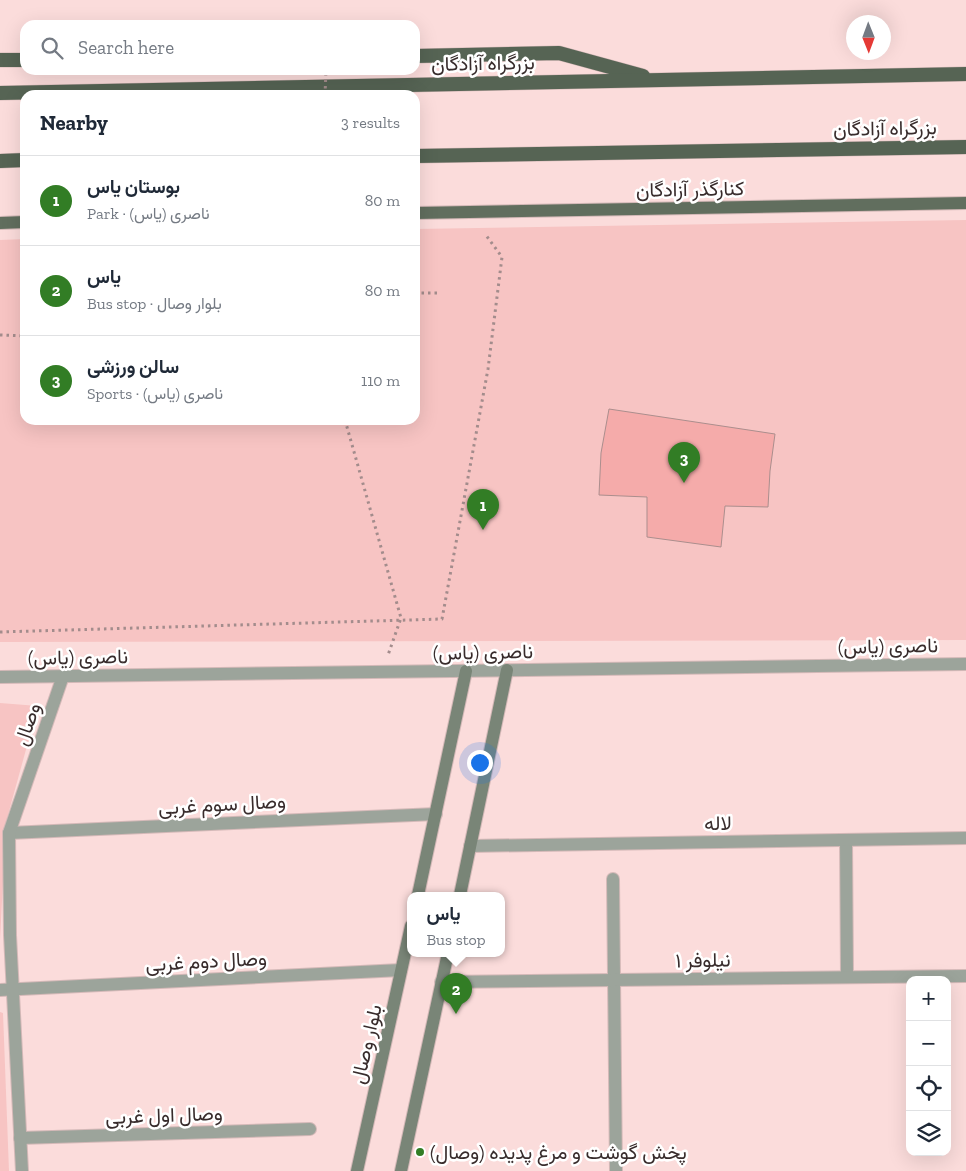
<!DOCTYPE html>
<meta charset="utf-8">
<style>
body{margin:0;font-family:"Zilla Slab",Vazirmatn,serif;background:#f2f2f3;color:#1f2937}
.controls{position:absolute;right:15px;bottom:15px;display:grid;overflow:hidden;border-radius:10px;box-shadow:0 5px 20px #0002}
.controls button{width:45px;height:45px;display:grid;place-items:center;padding:0;border:0;border-bottom:1px solid #e0e1e3;background:#fff;color:#1f2937;font:25px sans-serif}
.compass{position:absolute;left:846px;top:15px;width:45px;height:45px;border-radius:50%;background:#fff;box-shadow:0 5px 20px #0002;rotate:179deg}
.you{position:absolute;left:479px;top:762px;width:18px;height:18px;margin:-12px;border:4px solid #fff;border-radius:50%;background:#1a73e8;box-shadow:0 0 0 8px #1a73e833}
.badge{display:grid;place-items:center;width:32px;height:32px;border-radius:50%;background:#327d25;color:#fff;font-size:16px;font-weight:700}
.pin{position:absolute;translate:-50% -41px;filter:drop-shadow(0 1px 2px #0008)}
.pin::after{content:'';position:absolute;top:26px;width:18px;height:15px;background:inherit;clip-path:polygon(0 0,100% 0,50% 100%)}
.popup{position:absolute;left:407px;top:892px;width:98px;height:65px;box-sizing:border-box;display:grid;place-content:center;border-radius:10px;background:#fff;filter:drop-shadow(0 1px 4px #0005);font-size:16px;white-space:nowrap;color:#747a83}
.popup b{font-size:19px;color:#1f2937}
.popup::after{content:'';position:absolute;left:50%;top:100%;margin-left:-10px;border:10px solid transparent;border-top-color:#fff}
.list{margin:0;padding:0;list-style:none}
h2{display:flex;justify-content:space-between;align-items:center;height:65px;margin:0;padding:0 20px;font-size:21px}
h2 small{font-size:16px;font-weight:400;color:#747a83}
.list li{display:grid;grid-template-columns:32px 1fr auto;gap:15px;align-items:center;box-sizing:border-box;height:90px;padding:0 20px;border-top:1px solid #e0e1e3}
.list b{display:block;font-size:19px;white-space:nowrap}
.list p{margin:0;font-size:16px;white-space:nowrap;color:#747a83}
.list em{font-size:16px;font-style:normal;color:#747a83}
.icon{flex:none;width:28px;height:28px;fill:none;stroke:currentColor;stroke-width:2;stroke-linecap:round;stroke-linejoin:round}
.map{position:relative;flex:none;width:966px;height:1171px;overflow:hidden}
.search{position:absolute;background:#fff;box-shadow:0 5px 20px #0002;left:20px;top:20px;width:400px;height:55px;display:flex;align-items:center;gap:12px;box-sizing:border-box;padding:0 18px;border-radius:15px;color:#747a83;font-size:19px}
.panel{position:absolute;background:#fff;box-shadow:0 5px 20px #0002;left:20px;top:90px;width:400px;height:335px;border-radius:15px}
.map>svg:first-child{display:block}
</style>
<div class="map">
<svg width="966" height="1171" viewBox="0 0 966 1171">
<rect width="100%" height="100%" fill="#fbdcdb"/>
<g fill="#f7c4c3">
<polygon points="966,220 966,640 0,642 0,240 25,239 25,420 415,420 415,229"/>
<polygon points="0,703 38,706 6,822 0,940"/>
<polygon points="0,1012 3,1013 9,1171 0,1171"/>
</g>
<polygon fill="#f5abaa" stroke="#ab8e8d" points="609,409 775,434 770,471 768,507 725,506 721,547 647,537 647,497 599,495 601,453"/>
<g fill="none" stroke-linecap="round" stroke-linejoin="round">
<defs>
<g id="minor">
<polyline points="9,833 436,814"/>
<polyline points="846,840 847,976"/>
<polyline points="470,846 966,838"/>
<polyline points="613,879 616,1171"/>
<polyline points="441,982 966,976"/>
<polyline points="0,990 401,970"/>
<polyline points="20,1138 310,1129"/>
<polyline points="22,1171 10,935 9,833 63,676"/>
</g>
<polyline id="tertiary" points="0,677 966,664"/>
<g id="secondary">
<polyline points="418,895 466,671"/>
<polyline points="460,895 507,670"/>
<polyline points="357,1171 411,926"/>
<polyline points="401,1171 448,953"/>
</g>
<g id="primary">
<polyline points="415,213 966,203"/>
<polyline points="0,223 25,222"/>
</g>
<g id="trunk">
<polyline points="415,56 559,53 643,76"/>
<polyline points="0,60 25,60"/>
<polyline points="0,93 966,74"/>
<polyline points="415,156 966,147"/>
<polyline points="0,161 25,160"/>
</g>
</defs>
<use href="#minor" stroke="#d4b9b8" stroke-width="14"/>
<use href="#tertiary" stroke="#d4b9b8" stroke-width="14"/>
<use href="#secondary" stroke="#d4b9b8" stroke-width="14"/>
<use href="#primary" stroke="#d4b9b8" stroke-width="14"/>
<use href="#trunk" stroke="#d4b9b8" stroke-width="15"/>
<g stroke="#a38c8c" stroke-width="3" stroke-dasharray="2.5 4" stroke-linecap="butt">
<polyline points="415,293 437,293"/>
<polyline points="0,335 25,336"/>
<polyline points="345,420 401,618 388,655"/>
<polyline points="0,632 442,619 488,369 502,257 485,234"/>
</g>
<use href="#minor" stroke="#9ca49b" stroke-width="12"/>
<use href="#tertiary" stroke="#9ca49b" stroke-width="12"/>
<use href="#secondary" stroke="#798577" stroke-width="12"/>
<use href="#primary" stroke="#616e5e" stroke-width="12"/>
<use href="#trunk" stroke="#566454" stroke-width="14"/>
<polyline stroke="#a38c8c" stroke-width="3" stroke-dasharray="2.5 4" stroke-linecap="butt" points="325,95 326,70"/>
</g>
<circle fill="#327d25" stroke="#fff" stroke-width="2" cx="420" cy="1152" r="5"/>
<g text-anchor="middle" stroke-width="5" stroke-linejoin="round" paint-order="stroke">
<g font-size="20" fill="#382c2c" stroke="#fff">
<text transform="translate(483 63) rotate(-1)" y="7">بزرگراه آزادگان</text>
<text transform="translate(885 128) rotate(-1)" y="7">بزرگراه آزادگان</text>
<text transform="translate(690 189) rotate(-1)" y="7">کنارگذر آزادگان</text>
<text transform="translate(888 646) rotate(-1)" y="7">ناصری (یاس)</text>
<text transform="translate(483 652) rotate(-1)" y="7">ناصری (یاس)</text>
<text transform="translate(78 657) rotate(-1)" y="7">ناصری (یاس)</text>
<text transform="translate(27 724) rotate(-71)" y="7">وصال</text>
<text transform="translate(222 804) rotate(-3)" y="7">وصال سوم غربی</text>
<text transform="translate(718 823) rotate(-1)" y="7">لاله</text>
<text transform="translate(703 960) rotate(-1)" y="7">نیلوفر ۱</text>
<text transform="translate(206 961) rotate(-3)" y="7">وصال دوم غربی</text>
<text transform="translate(366 1044) rotate(-77)" y="7">بلوار وصال</text>
<text transform="translate(164 1115) rotate(-2)" y="7">وصال اول غربی</text>
</g>
<g font-size="20" fill="#382c2c" stroke="#fff" text-anchor="start">
<text x="430" y="1159">پخش گوشت و مرغ پدیده (وصال)</text>
</g>
</g>
</svg>
<div class="controls">
<button>+</button>
<button>−</button>
<button><svg class="icon" aria-label="locate" viewBox="0 0 24 24"><circle cx="12" cy="12" r="6"/><path d="M12 2v4M12 18v4M2 12h4M18 12h4"/></svg></button>
<button><svg class="icon" aria-label="layers" viewBox="0 0 24 24"><path d="M12 4l9 5-9 5-9-5zM3 14l9 5 9-5"/></svg></button>
</div>
<svg class="compass" viewBox="-18 -18 36 36"><path d="M0-13l5 13h-10z" fill="#e53935"/><path d="M0 13l5-13h-10z" fill="#747a83"/></svg>
<div class="you"></div>
<div class="pin badge" style="left:483px;top:530px">1</div>
<div class="pin badge" style="left:456px;top:1014px">2</div>
<div class="popup"><b>یاس</b>Bus stop</div>
<div class="pin badge" style="left:684px;top:483px">3</div>
<div class="search"><svg class="icon" aria-label="search" viewBox="0 0 24 24"><circle cx="10" cy="10" r="6"/><path d="M15 15l6 6"/></svg>Search here</div>
<section class="panel">
<h2>Nearby<small>3 results</small></h2>
<ul class="list">
<li><span class="badge">1</span><div><b>بوستان یاس</b><p>Park · ناصری (یاس)</p></div><em>80 m</em></li>
<li><span class="badge">2</span><div><b>یاس</b><p>Bus stop · بلوار وصال</p></div><em>80 m</em></li>
<li><span class="badge">3</span><div><b>سالن ورزشی</b><p>Sports · ناصری (یاس)</p></div><em>110 m</em></li>
</ul>
</section>
</div>
